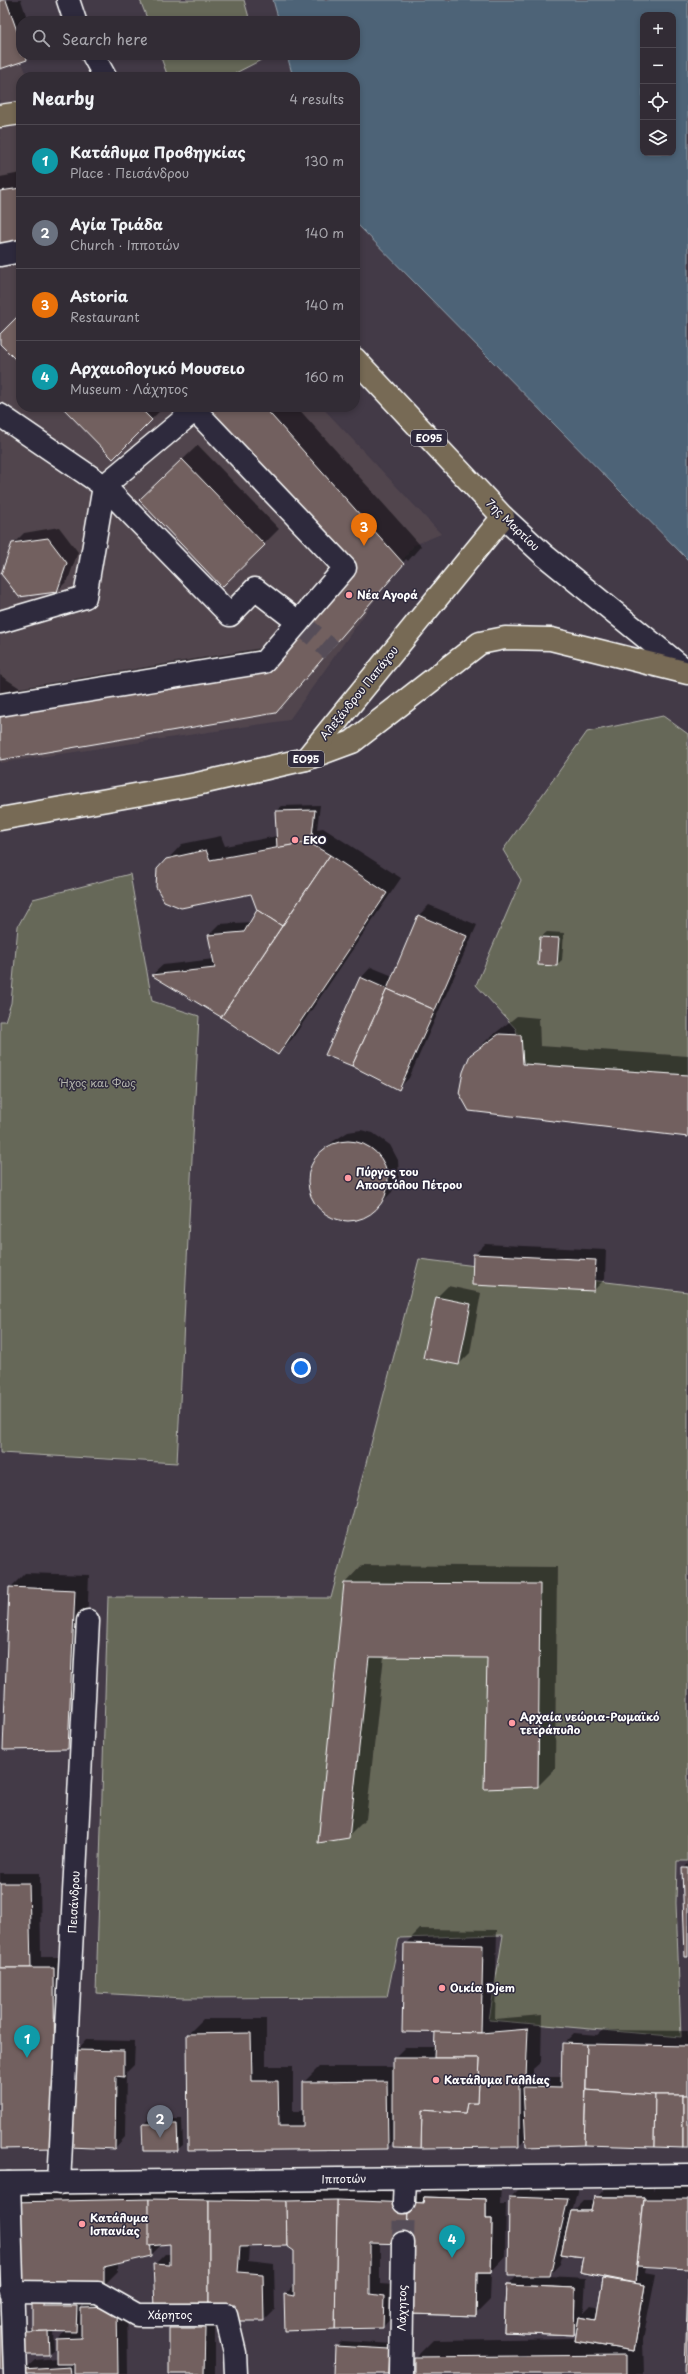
<!DOCTYPE html>
<meta charset="utf-8">
<style>
body{margin:0;font-family:"Playpen Sans",sans-serif;background:#3d3841;color:#f1f3f6}
.controls{position:absolute;right:12px;top:12px;display:grid;overflow:hidden;border-radius:8px;box-shadow:0 2px 6px #0003}
.controls button{width:36px;height:36px;display:grid;place-items:center;padding:0;border:0;border-bottom:1px solid #4d4850;background:#322c35;color:#f1f3f6;font:20px sans-serif}
.you{position:absolute;left:301px;top:1368px;width:14px;height:14px;margin:-10px;border:3px solid #fff;border-radius:50%;background:#1a73e8;box-shadow:0 0 0 6px #1a73e833}
.badge{display:grid;place-items:center;width:26px;height:26px;border-radius:50%;background:#ff9aa2;color:#fff;font-size:13px;font-weight:700}
.pin{position:absolute;translate:-50% -33px;filter:drop-shadow(0 1px 2px #0008)}
.pin::after{content:'';position:absolute;top:21px;width:14px;height:12px;background:inherit;clip-path:polygon(0 0,100% 0,50% 100%)}
.list{margin:0;padding:0;list-style:none}
h2{display:flex;justify-content:space-between;align-items:center;height:52px;margin:0;padding:0 16px;font-size:17px}
h2 small{font-size:13px;font-weight:400;color:#a8a7ad}
.list li{display:grid;grid-template-columns:26px 1fr auto;gap:12px;align-items:center;box-sizing:border-box;height:72px;padding:0 16px;border-top:1px solid #4d4850}
.list b{display:block;font-size:15px;white-space:nowrap}
.list p{margin:0;font-size:13px;white-space:nowrap;color:#a8a7ad}
.list em{font-size:13px;font-style:normal;color:#a8a7ad}
.icon{flex:none;width:22px;height:22px;fill:none;stroke:currentColor;stroke-width:2;stroke-linecap:round;stroke-linejoin:round}
.map{position:relative;flex:none;width:688px;height:2374px;overflow:hidden}
.search{position:absolute;background:#322c35;box-shadow:0 2px 6px #0003;left:16px;top:16px;width:344px;height:44px;display:flex;align-items:center;gap:10px;box-sizing:border-box;padding:0 14px;border-radius:16px;color:#a8a7ad;font-size:15px}
.panel{position:absolute;background:#322c35;box-shadow:0 2px 6px #0003;left:16px;top:72px;width:344px;height:340px;border-radius:16px}
.map>svg:first-child{display:block}
</style>
<div class="map">
<svg width="688" height="2374" viewBox="0 0 688 2374">
<rect width="100%" height="100%" fill="#433a47"/>
<filter id="ink" filterUnits="userSpaceOnUse"><feTurbulence type="fractalNoise" baseFrequency=".025" numOctaves="2"/><feDisplacementMap in="SourceGraphic" scale="8" xChannelSelector="R" yChannelSelector="G"/><feConvolveMatrix kernelMatrix="1 2 1 2 8 2 1 2 1" color-interpolation-filters="sRGB"/></filter>
<g filter="url(#ink)">
<polygon fill="#51454e" points="0,12 28,77 21,77 21,407 322,407 441,534 414,545 289,720 0,763"/>
<g fill="#666759" stroke="#b2b3ac">
<polygon points="140,0 244,0 250,21 148,21"/>
<polygon points="160,55 259,55 261,60 228,77 168,77"/>
<polygon points="663,716 688,734 688,1075 524,1064 516,1029 476,985 521,880 503,850 587,732"/>
<polygon points="130,874 152,1001 199,1016 177,1463 0,1453 0,1021 5,1021 11,1003 18,926 33,899"/>
<polygon points="419,1259 688,1292 688,1861 677,1861 676,1903 681,2037 489,2020 503,1935 399,1938 387,1997 183,1998 96,1993 108,1597 331,1598"/>
</g>
<path fill="#4d6477" stroke="#94a2ad" fill-rule="evenodd" d="M273,0H688V560L355,222V77H293L287,55H355V21H279ZM643,15H673V153H643Z"/>
<g fill="#0007" fill-rule="evenodd">
<polygon points="0,0 21,0 28,21 21,21 21,55 31,55 27,59 0,68"/>
<polygon points="21,173 21,243 0,247 0,177"/>
<polygon points="63,407 164,407 113,457"/>
<polygon points="195,407 297,407 421,546 408,561 406,559 289,697 291,697 275,712 0,759 0,675 20,688 280,645 346,568"/>
<polygon points="198,445 279,529 222,586 155,486"/>
<polygon points="59,527 78,552 68,580 57,591 13,544 24,533"/>
<polygon points="320,805 317,829 323,828 401,878 292,1039 278,1053 221,1016 152,975 163,965 214,959 209,935 220,924 251,922 258,910 251,893 167,860 182,844 221,836 225,846 277,836 276,811 282,806"/>
<polygon points="429,905 477,925 409,1078 398,1089 327,1054 361,978 371,967 393,976 419,915"/>
<polygon points="547,932 564,933 562,960 556,965 541,937"/>
<polygon points="517,1016 539,1018 540,1046 688,1056 688,1136 471,1056 489,1038"/>
<polygon points="361,1130 373,1133 390,1145 398,1160 399,1177 392,1192 371,1213 361,1218 348,1221 335,1218 323,1211 315,1203 309,1184 313,1164 332,1142 348,1132"/>
<polygon points="485,1244 606,1250 605,1279 594,1290 473,1284 474,1255"/>
<polygon points="448,1286 481,1293 470,1353 459,1364 425,1357 437,1297"/>
<polygon points="362,1565 557,1567 555,1769 538,1786 488,1657 384,1656 366,1819 348,1837 345,1583"/>
<polygon points="25,1573 89,1575 83,1733 68,1748 10,1588"/>
<polygon points="688,1864 688,1956 683,1869"/>
<polygon points="0,1873 40,1873 41,1957 64,1957 66,2136 0,2148"/>
<polygon points="420,1929 497,1930 495,2019 542,2015 541,2062 533,2069 533,2079 535,2077 563,2077 563,2044 574,2033 597,2035 603,2030 688,2031 688,2147 584,2144 526,2146 526,2139 519,2146 394,2142 387,2148 189,2150 188,2034 203,2019 266,2019 266,2066 293,2066 293,2111 304,2111 304,2082 319,2067 394,2067 394,2058 405,2047 435,2047 436,2032 405,1944"/>
<polygon points="86,2040 135,2041 134,2065 126,2073 125,2137 115,2148 76,2051"/>
<polygon points="149,2119 182,2119 183,2145 177,2150 143,2125"/>
<path d="M662,2181L688,2182V2268L646,2266L645,2272L656,2274L643,2340L644,2374H415V2358L433,2340L576,2338L578,2329L573,2334L507,2286L518,2275L510,2198L521,2187L578,2188L572,2212L583,2201H594L606,2187L654,2186V2190ZM563,2254L584,2256L606,2276L604,2278L599,2308L591,2306L584,2313L586,2278L548,2276L560,2264Z"/>
<polygon points="440,2183 501,2184 500,2204 506,2204 505,2257 491,2272 490,2300 475,2315 415,2242 380,2242 380,2284 394,2285 393,2316 383,2327 285,2295 295,2284 295,2250 287,2245 249,2246 248,2261 274,2264 275,2309 264,2320 236,2304 154,2265 165,2254 171,2254 171,2243 162,2244 151,2255 118,2262 118,2271 103,2286 82,2301 82,2308 93,2297 127,2297 128,2374 24,2374 24,2370 35,2360 57,2358 57,2339 66,2331 53,2330 54,2349 48,2354 26,2333 33,2327 33,2293 0,2301 0,2258 17,2258 14,2202 29,2187 348,2190 420,2193 424,2189 434,2190"/>
<polygon points="0,2316 12,2316 14,2358 0,2368"/>
<polygon points="181,2317 215,2317 215,2374 170,2374 170,2328"/>
<polygon points="342,2341 395,2344 394,2370 390,2374 359,2374 336,2347"/>
</g>
<g fill="#72605f" stroke="#fff">
<polygon points="0,0 6,0 21,42 21,55 26,55 27,60 0,69"/>
<polygon points="21,188 21,244 0,248 0,191"/>
<polygon points="21,313 21,365 0,344 0,334"/>
<polygon points="62,407 139,407 152,420 113,459"/>
<polygon points="192,407 264,407 404,564 276,713 0,760 0,705 264,662 345,568"/>
<polygon points="182,459 265,545 222,587 139,500"/>
<polygon points="48,538 67,563 57,592 19,597 1,574 12,543"/>
<polygon points="315,810 311,844 308,842 277,848 275,811"/>
<polygon points="308,842 330,855 282,926 257,910 251,894 181,908 164,901 156,887 157,869 166,859 206,850 210,860"/>
<polygon points="330,855 387,893 278,1055 221,1017"/>
<polygon points="257,910 282,926 221,1017 151,975 215,968 208,935 244,932"/>
<polygon points="418,915 467,936 435,1010 387,989"/>
<polygon points="540,937 559,938 557,966 538,965"/>
<polygon points="360,977 387,989 352,1066 325,1055"/>
<polygon points="387,989 435,1010 399,1090 352,1066"/>
<polygon points="499,1034 521,1035 523,1064 688,1075 688,1137 469,1111 459,1093 463,1072 470,1055"/>
<circle cx="348" cy="1181" r="40"/>
<polygon points="473,1254 596,1260 594,1291 472,1285"/>
<polygon points="436,1297 471,1304 459,1365 423,1358"/>
<polygon points="344,1583 540,1584 538,1787 484,1789 487,1658 369,1657 349,1838 318,1843"/>
<polygon points="9,1587 75,1590 68,1749 3,1750"/>
<polygon points="682,1868 688,1868 688,1957 685,1957"/>
<polygon points="0,1883 29,1883 31,1968 0,1968"/>
<polygon points="404,1943 483,1945 481,2033 402,2032"/>
<polygon points="0,1968 54,1968 55,2148 0,2149"/>
<polygon points="528,2029 526,2077 519,2084 519,2147 421,2148 422,2110 465,2113 467,2103 478,2103 480,2058 434,2058 435,2032 481,2033"/>
<polygon points="251,2033 252,2081 278,2081 279,2126 303,2126 303,2082 387,2081 388,2149 188,2151 187,2034"/>
<polygon points="562,2043 587,2044 584,2145 526,2147 523,2087 561,2088"/>
<polygon points="587,2044 688,2046 688,2095 655,2095 586,2090"/>
<polygon points="75,2050 124,2051 124,2077 116,2076 115,2149 69,2147"/>
<polygon points="393,2058 480,2058 478,2103 467,2103 465,2113 422,2110 421,2148 393,2147"/>
<polygon points="586,2090 655,2095 654,2147 584,2145"/>
<polygon points="655,2095 683,2095 683,2148 654,2147"/>
<rect x="683" y="2095" width="5" height="53"/>
<polygon points="142,2124 177,2124 178,2151 143,2151"/>
<polygon points="424,2197 486,2199 486,2219 492,2219 491,2273 477,2273 476,2316 411,2314 414,2243 407,2244 408,2203 423,2204"/>
<polygon points="424,2197 486,2199 486,2219 492,2219 491,2273 477,2273 476,2316 411,2314 414,2243 407,2244 408,2203 423,2204"/>
<polygon points="509,2197 568,2199 550,2276 508,2276"/>
<polygon points="594,2197 644,2197 635,2283 580,2272 583,2257 561,2254 571,2211 591,2211"/>
<polygon points="594,2197 644,2197 635,2283 580,2272 583,2257 561,2254 571,2211 591,2211"/>
<polygon points="149,2199 151,2256 104,2267 104,2287 18,2289 13,2202"/>
<polygon points="149,2199 209,2200 209,2306 155,2307 153,2264 170,2265 170,2244 149,2246"/>
<polygon points="644,2199 688,2199 688,2269 637,2266"/>
<polygon points="209,2200 286,2201 287,2246 240,2247 238,2272 263,2274 264,2321 237,2321 235,2305 209,2306"/>
<polygon points="337,2200 408,2203 407,2244 370,2243 370,2294 384,2296 383,2328 335,2329"/>
<polygon points="337,2200 335,2329 285,2331 284,2294 294,2296 294,2251 287,2246 286,2201"/>
<polygon points="0,2268 6,2268 4,2303 0,2302"/>
<polygon points="603,2278 645,2285 634,2351 575,2341 579,2317 596,2320"/>
<polygon points="603,2278 645,2285 634,2351 575,2341 579,2317 596,2320"/>
<polygon points="688,2278 688,2374 685,2374"/>
<polygon points="506,2285 575,2288 574,2335 504,2332"/>
<polygon points="506,2285 575,2288 574,2335 504,2332"/>
<polygon points="32,2293 44,2293 43,2306 77,2306 76,2332 32,2331"/>
<polygon points="117,2307 118,2374 74,2374 74,2364 56,2364 56,2339 81,2338 81,2308"/>
<polygon points="0,2326 2,2326 4,2369 0,2369"/>
<polygon points="169,2328 205,2328 204,2374 169,2374"/>
<polygon points="48,2331 49,2355 25,2355 25,2332"/>
<polygon points="335,2346 390,2349 389,2374 334,2374"/>
<polygon points="626,2355 626,2374 414,2374 414,2357"/>
<polygon points="70,2367 71,2374 23,2374 23,2370"/>
</g>
<g fill="none" stroke-linecap="round" stroke-linejoin="round">
<g stroke="#564e59" stroke-width="22" stroke-dasharray="22 11" stroke-linecap="butt">
<polyline points="298,622 331,650"/>
<polyline points="403,2243 404,2202"/>
</g>
<defs>
<g id="street">
<polyline points="0,255 21,251"/>
<polyline points="0,415 104,486 195,410"/>
<polyline points="104,486 230,615 255,589 298,622"/>
<polyline points="0,622 85,597 104,486"/>
<polyline points="0,705 264,662 345,568 192,407"/>
<polyline points="0,2183 688,2175"/>
<polyline points="9,2183 15,2374"/>
<polyline points="59,2183 88,1621"/>
<polyline points="404,2202 405,2179"/>
<polyline points="11,2292 98,2293 137,2315 226,2315 235,2353 236,2374"/>
<polyline points="401,2374 403,2243"/>
</g>
<g id="secondary">
<polyline points="68,0 75,21"/>
<polyline points="93,55 105,77"/>
<polyline points="503,517 544,555 688,672"/>
</g>
<g id="primary">
<polyline points="0,116 21,113"/>
<polyline points="306,759 352,742 480,643 505,638 551,639 688,673"/>
<polyline points="0,819 197,784 306,759 503,517 355,359"/>
</g>
</defs>
<use href="#street" stroke="#fff" stroke-width="25"/>
<use href="#secondary" stroke="#fff" stroke-width="25"/>
<use href="#primary" stroke="#fff" stroke-width="25"/>
<use href="#street" stroke="#2f2a3d" stroke-width="22"/>
<use href="#secondary" stroke="#2f2a3d" stroke-width="22"/>
<use href="#primary" stroke="#776a54" stroke-width="22"/>
</g>
</g>
<g fill="#ff9aa2" stroke="#2f2a3d" stroke-width="1.5">
<circle cx="349" cy="595" r="4"/>
<circle cx="295" cy="840" r="4"/>
<circle cx="348" cy="1178" r="4"/>
<circle cx="512" cy="1723" r="4"/>
<circle cx="442" cy="1988" r="4"/>
<circle cx="436" cy="2080" r="4"/>
<circle cx="82" cy="2224" r="4"/>
</g>
<g text-anchor="middle" stroke-width="3" stroke-linejoin="round" paint-order="stroke">
<g fill="#2f2a3d" stroke="#c1bfc5" stroke-width="1">
<rect x="411" y="430" width="36" height="16" rx="3"/>
<rect x="288" y="751" width="36" height="16" rx="3"/>
</g>
<g font-size="10" font-weight="bold" fill="#fff">
<text x="429" y="442">ΕΟ95</text>
<text x="306" y="763">ΕΟ95</text>
</g>
<g font-size="11" fill="#fff" stroke="#2f2a3d">
<text transform="translate(513 525) rotate(44)" y="4">7ης Μαρτίου</text>
<text transform="translate(359 693) rotate(-51)" y="4">Αλεξάνδρου Παπάγου</text>
<text transform="translate(74 1902) rotate(-87)" y="4">Πεισάνδρου</text>
<text transform="translate(344 2179) rotate(-1)" y="4">Ιπποτών</text>
<text transform="translate(402 2308) rotate(-89)" y="4">Λάχητος</text>
<text x="170" y="2319">Χάρητος</text>
</g>
<g font-size="11" font-weight="bold" fill="#fff" stroke="#2f2a3d" text-anchor="start">
<text x="357" y="599">Νέα Αγορά</text>
<text x="303" y="844">EKO</text>
<text x="356" y="1176">Πύργος του<tspan x="356" dy="13">Αποστόλου Πέτρου</tspan></text>
<text x="520" y="1721">Αρχαία νεώρια-Ρωμαϊκό<tspan x="520" dy="13">τετράπυλο</tspan></text>
<text x="450" y="1992">Οικία Djem</text>
<text x="444" y="2084">Κατάλυμα Γαλλίας</text>
<text x="90" y="2222">Κατάλυμα<tspan x="90" dy="13">Ισπανίας</tspan></text>
</g>
<g font-size="11" fill="#b2b3ac" stroke="#2f2a3d">
<text x="98" y="1087">Ήχος και Φως</text>
</g>
</g>
</svg>
<div class="controls">
<button>+</button>
<button>−</button>
<button><svg class="icon" aria-label="locate" viewBox="0 0 24 24"><circle cx="12" cy="12" r="6"/><path d="M12 2v4M12 18v4M2 12h4M18 12h4"/></svg></button>
<button><svg class="icon" aria-label="layers" viewBox="0 0 24 24"><path d="M12 4l9 5-9 5-9-5zM3 14l9 5 9-5"/></svg></button>
</div>
<div class="you"></div>
<div class="pin badge" style="left:27px;top:2058px;background:#0f9aa8">1</div>
<div class="pin badge" style="left:160px;top:2138px;background:#6b7280">2</div>
<div class="pin badge" style="left:364px;top:546px;background:#e8710a">3</div>
<div class="pin badge" style="left:452px;top:2258px;background:#0f9aa8">4</div>
<div class="search"><svg class="icon" aria-label="search" viewBox="0 0 24 24"><circle cx="10" cy="10" r="6"/><path d="M15 15l6 6"/></svg>Search here</div>
<section class="panel">
<h2>Nearby<small>4 results</small></h2>
<ul class="list">
<li><span class="badge" style="background:#0f9aa8">1</span><div><b>Κατάλυμα Προβηγκίας</b><p>Place · Πεισάνδρου</p></div><em>130 m</em></li>
<li><span class="badge" style="background:#6b7280">2</span><div><b>Αγία Τριάδα</b><p>Church · Ιπποτών</p></div><em>140 m</em></li>
<li><span class="badge" style="background:#e8710a">3</span><div><b>Astoria</b><p>Restaurant</p></div><em>140 m</em></li>
<li><span class="badge" style="background:#0f9aa8">4</span><div><b>Αρχαιολογικό Μουσειο</b><p>Museum · Λάχητος</p></div><em>160 m</em></li>
</ul>
</section>
</div>
